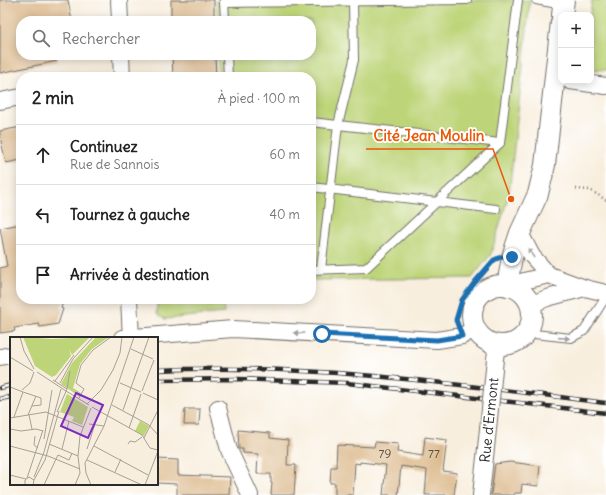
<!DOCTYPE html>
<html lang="fr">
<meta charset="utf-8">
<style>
body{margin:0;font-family:Delius,sans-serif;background:#f6f6f6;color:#222}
.controls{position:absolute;right:12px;top:12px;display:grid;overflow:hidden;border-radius:8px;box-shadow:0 2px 10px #0003}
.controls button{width:36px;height:36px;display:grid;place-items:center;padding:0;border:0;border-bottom:1px solid #e0e0e0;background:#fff;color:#222;font:20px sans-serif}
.stop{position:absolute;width:12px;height:12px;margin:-9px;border:3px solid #1f6fb2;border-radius:50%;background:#fff}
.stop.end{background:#1f6fb2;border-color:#fff;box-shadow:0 1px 4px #0008}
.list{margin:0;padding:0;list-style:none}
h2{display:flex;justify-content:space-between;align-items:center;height:52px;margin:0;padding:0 16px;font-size:17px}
h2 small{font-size:13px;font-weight:400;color:#767676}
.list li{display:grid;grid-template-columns:26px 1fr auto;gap:12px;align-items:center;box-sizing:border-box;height:60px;padding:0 16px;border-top:1px solid #e0e0e0}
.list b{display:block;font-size:15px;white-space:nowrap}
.list p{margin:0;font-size:13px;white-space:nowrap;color:#767676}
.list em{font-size:13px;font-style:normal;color:#767676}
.icon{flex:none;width:22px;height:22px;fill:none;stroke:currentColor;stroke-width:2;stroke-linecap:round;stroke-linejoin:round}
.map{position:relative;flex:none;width:606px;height:495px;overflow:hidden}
.search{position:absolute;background:#fff;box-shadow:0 2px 10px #0003;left:16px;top:16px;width:300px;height:44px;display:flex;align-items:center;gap:10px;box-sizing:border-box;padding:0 14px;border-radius:16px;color:#767676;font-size:15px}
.panel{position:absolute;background:#fff;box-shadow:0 2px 10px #0003;left:16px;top:72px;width:300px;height:232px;border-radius:16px}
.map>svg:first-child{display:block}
</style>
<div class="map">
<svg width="606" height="495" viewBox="0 0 606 495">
<rect width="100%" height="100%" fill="#fff"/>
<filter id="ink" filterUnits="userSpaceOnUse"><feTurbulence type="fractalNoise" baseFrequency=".025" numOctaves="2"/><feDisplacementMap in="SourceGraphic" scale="8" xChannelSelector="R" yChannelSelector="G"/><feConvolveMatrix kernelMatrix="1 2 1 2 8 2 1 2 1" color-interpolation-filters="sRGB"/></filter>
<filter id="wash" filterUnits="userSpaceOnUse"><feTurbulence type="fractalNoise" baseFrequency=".012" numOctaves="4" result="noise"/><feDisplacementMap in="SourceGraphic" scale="16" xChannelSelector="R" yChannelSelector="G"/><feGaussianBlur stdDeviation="0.9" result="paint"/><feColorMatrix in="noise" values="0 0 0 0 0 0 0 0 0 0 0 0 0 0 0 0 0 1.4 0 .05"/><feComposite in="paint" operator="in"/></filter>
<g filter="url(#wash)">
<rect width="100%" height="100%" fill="#f8eedd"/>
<g fill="#bdd478" stroke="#748052">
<polygon points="216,0 530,0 509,194 491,254 472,278 311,280 311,77 218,77 218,55 311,55 311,21 217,21"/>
<polygon points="592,0 606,0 606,70 591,69 590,15"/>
<polygon points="157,299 223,299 224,313 165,319 157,314"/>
</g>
<g id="blocks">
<g fill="#ddbb8f">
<polygon points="0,0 68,0 72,21 21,21 21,55 56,55 57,61 0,73"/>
<rect x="171" y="0" width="43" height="21"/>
<polygon points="172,55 215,55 216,77 173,77"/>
<polygon points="21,127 21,160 6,163 0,137 0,131"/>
<polygon points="21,224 21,299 64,299 61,308 63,309 58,324 40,327 39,324 14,328 15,331 0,333 0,268 7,266 0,228"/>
<polygon points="185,409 200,409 199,425 184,425"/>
<polygon points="238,430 270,433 270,438 288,440 287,465 296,465 294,495 271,495 272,483 271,483 271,474 257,474 258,454 243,453 243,449 239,449"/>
<polygon points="425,437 447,440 443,471 457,473 454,495 425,495 427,470 401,466 398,495 383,495 386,465 360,462 360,464 355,463 353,495 335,495 335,483 330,483 331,467 336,467 337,445 374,447 375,442 398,444 397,452 423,456"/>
<polygon points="157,459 178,460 178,475 230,477 229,495 177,495 177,484 157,483"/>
<polygon points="510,462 540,466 538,486 522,484 521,493 515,493 514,495 491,495 495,464"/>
</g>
</g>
</g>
<g filter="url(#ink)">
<use href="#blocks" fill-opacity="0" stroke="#736f69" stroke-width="1"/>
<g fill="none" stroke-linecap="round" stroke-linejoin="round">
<defs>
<g id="service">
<polyline points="224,0 225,21"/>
<polyline points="536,0 563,5"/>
<polyline points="224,3 467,0"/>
<polyline points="227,55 228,77"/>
<polyline points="311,122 500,143"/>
<polyline points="311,187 496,209"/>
<polyline points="321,269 338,125 354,60 353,0"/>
<polyline points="311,270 366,268 500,143 518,0"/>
<polyline points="525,333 571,338 584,331 606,297"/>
</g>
<g id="minor">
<polyline points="119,0 120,21"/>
<polyline points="121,55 122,77"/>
<polyline points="570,81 606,86"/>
<polyline points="0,101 21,97"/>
<polyline points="520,233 532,256 549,275 585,288 606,293"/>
<polyline points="510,286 524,281 549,275"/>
<polyline points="129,299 131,338"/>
<polyline points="530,305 547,298 585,288"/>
<polyline points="122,338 233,329 437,340 462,336 475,328"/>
<polyline points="0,357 11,355"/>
<polyline points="495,359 497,344"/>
<polyline points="218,408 229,450 250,495"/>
<polyline points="481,495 488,429"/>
</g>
<g id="tertiary">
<polyline points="562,15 564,0"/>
<circle cx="502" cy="315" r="30"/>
<polyline points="507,286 512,257 520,233 538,194 545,165 561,22"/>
</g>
</defs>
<use href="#service" stroke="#736f69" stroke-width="10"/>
<use href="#minor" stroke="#736f69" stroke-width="18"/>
<use href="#tertiary" stroke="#736f69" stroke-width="22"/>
<g stroke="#736f69" stroke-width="2.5" stroke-dasharray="1 3" stroke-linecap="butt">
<polyline points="576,189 590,190 606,200"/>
<polyline points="457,320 462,300 475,282 492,263"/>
</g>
<use href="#service" stroke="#fff" stroke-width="8"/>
<use href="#minor" stroke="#fff" stroke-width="16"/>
<use href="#tertiary" stroke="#fff" stroke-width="20"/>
<defs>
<g id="rail">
<path d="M157,370C307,363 457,384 606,403"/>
<polyline points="157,380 238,379 347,383 606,413"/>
<polyline points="0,388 11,385"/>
<polyline points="0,399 11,397"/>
</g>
</defs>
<use href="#rail" stroke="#2b2b2b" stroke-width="4.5"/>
<use href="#rail" stroke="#fff" stroke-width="3" stroke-dasharray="9" stroke-linecap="butt"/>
<defs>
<polyline id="minor-bridge" points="488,429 495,359"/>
</defs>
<use href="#minor-bridge" stroke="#736f69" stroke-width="18" stroke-linecap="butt"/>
<use href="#minor-bridge" stroke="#fff" stroke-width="16"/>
</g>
<defs><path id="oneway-solid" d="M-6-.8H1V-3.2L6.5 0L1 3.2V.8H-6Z"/></defs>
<g fill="#a0a0a0">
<use href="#oneway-solid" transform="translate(531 253) rotate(-121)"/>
<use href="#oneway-solid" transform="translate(299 333) rotate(-177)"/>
<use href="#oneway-solid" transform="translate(564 338) rotate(4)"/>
</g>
</g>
<g fill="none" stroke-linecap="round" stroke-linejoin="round" filter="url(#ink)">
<polyline stroke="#1f6fb2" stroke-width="5" points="322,334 437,340 462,336 456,320 462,300 475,282 494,260 501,257 512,257"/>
</g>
<g text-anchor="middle" stroke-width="3.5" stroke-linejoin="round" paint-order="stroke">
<g font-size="12" fill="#584f44">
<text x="385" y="458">79</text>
<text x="434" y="458">77</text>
</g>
<g font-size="14" fill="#2b2b2b" stroke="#fff">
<text transform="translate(489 420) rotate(-84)" y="5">Rue d'Ermont</text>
</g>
</g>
<g transform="translate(10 337)">
<rect width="148" height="148" fill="#f8eedd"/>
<path d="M13,0L42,2L80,0L62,18L59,12L61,19L46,38L42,40L25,29ZM86,0H99L82,12L70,27L63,51L71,56L69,59L51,47L62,26ZM57,57L78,70L72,88L62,84L64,80L50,75ZM130,84L139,89L134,99L125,94Z" fill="#bdd478"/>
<path fill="none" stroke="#a6a096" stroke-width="1" d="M10,0L14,14L24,32M121,12L143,22M0,20L23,34M27,35L56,54M43,43L57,52M45,44L64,18M50,46L63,22L83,0M110,46L131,55M0,50L13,55L4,80M57,52L60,34M12,53L20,46L24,35M56,54L79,68M132,54L144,23M13,55L31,61V68L22,69M133,56L148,63M69,61L74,52L66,46L71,28L83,13L101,0M77,67L91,53L103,33L110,16L112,0M102,68L139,88L148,98M82,70L132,98L140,111L148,113M113,73L139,0M47,75L57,52M18,78L26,59M19,78L22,92M0,81L36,75L73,90M79,87L94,89M119,91L131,57M0,92L11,94L26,92L33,94M25,99L24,108L28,111M134,101L148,73M34,102L42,53M39,107L68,119M118,107L120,104L125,105L132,100M0,109L38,119L70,132M84,109L138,138M52,112L59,84M77,112L85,87M46,122L48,118L59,123L62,116M77,123L132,148M105,135L111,122M0,138L16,142M24,140L34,115L51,52M17,141L33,93M24,143L35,123L49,74M15,148V143L19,140L24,143L23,148M34,148L46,122M65,148L70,136L68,119L70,99L81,71M81,148L76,136L75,126L94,89L124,0M135,148L148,114"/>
<path fill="#7b2cbf" fill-opacity="0.15" stroke="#7b2cbf" stroke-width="2" d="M66,56L93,68L78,101L51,89Z"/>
<rect width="148" height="148" fill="none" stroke="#2b2b2b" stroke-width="2"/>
</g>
<path fill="none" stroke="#e8590c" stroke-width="1.5" d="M511 199L493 149H366"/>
<circle fill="#e8590c" stroke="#fff" stroke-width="1.5" cx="511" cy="199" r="4"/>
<g font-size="15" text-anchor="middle" font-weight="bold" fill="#e8590c" stroke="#fff" stroke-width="3.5" stroke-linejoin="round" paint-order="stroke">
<text x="429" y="141">Cité Jean Moulin</text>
</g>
</svg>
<div class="controls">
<button>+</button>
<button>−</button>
</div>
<div class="stop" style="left:322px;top:334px"></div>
<div class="stop end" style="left:512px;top:257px"></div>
<div class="search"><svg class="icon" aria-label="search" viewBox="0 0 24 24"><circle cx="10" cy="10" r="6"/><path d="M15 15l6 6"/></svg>Rechercher</div>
<section class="panel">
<h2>2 min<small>À pied · 100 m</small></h2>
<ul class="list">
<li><svg class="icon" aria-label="ahead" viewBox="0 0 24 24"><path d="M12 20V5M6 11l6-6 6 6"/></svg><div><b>Continuez</b><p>Rue de Sannois</p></div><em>60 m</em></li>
<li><svg class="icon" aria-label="left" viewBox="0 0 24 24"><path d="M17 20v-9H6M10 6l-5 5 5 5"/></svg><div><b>Tournez à gauche</b></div><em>40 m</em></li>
<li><svg class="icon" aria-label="arrive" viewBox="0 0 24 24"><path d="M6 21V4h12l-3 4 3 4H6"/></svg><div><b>Arrivée à destination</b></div></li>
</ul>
</section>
</div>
